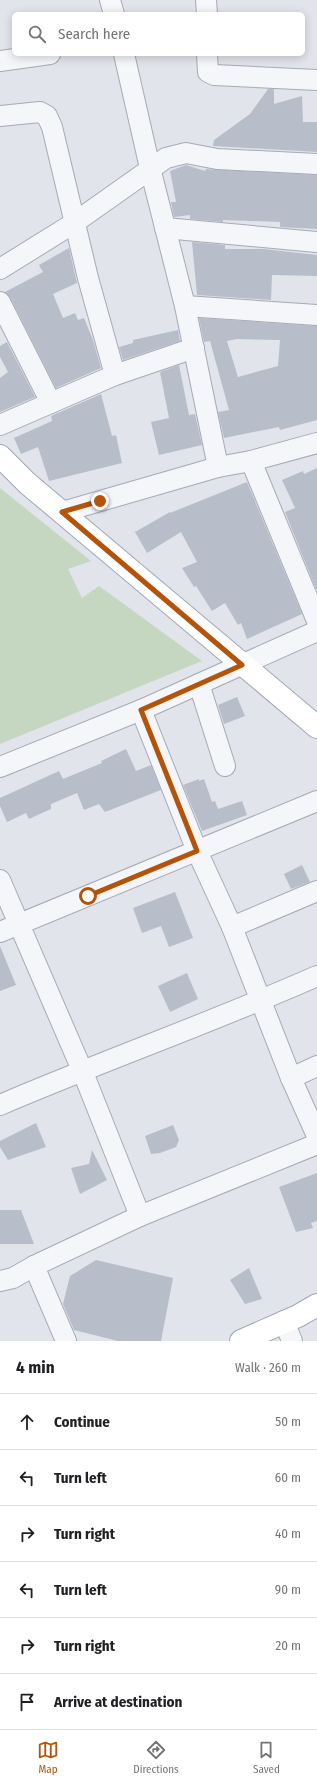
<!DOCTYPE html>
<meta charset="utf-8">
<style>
body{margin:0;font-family:"Fira Sans Condensed",sans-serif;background:#f6f6f6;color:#202124}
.stop{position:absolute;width:12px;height:12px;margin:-9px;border:3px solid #b45309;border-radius:50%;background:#fff}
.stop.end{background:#b45309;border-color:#fff;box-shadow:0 1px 4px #0008}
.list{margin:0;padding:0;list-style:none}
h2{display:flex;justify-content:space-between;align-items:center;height:52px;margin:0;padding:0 16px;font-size:17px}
h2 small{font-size:13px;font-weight:400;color:#757577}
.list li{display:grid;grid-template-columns:26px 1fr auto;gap:12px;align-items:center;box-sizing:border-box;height:56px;padding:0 16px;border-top:1px solid #e0e0e0}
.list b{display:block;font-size:15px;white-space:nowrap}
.list em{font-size:13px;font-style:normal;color:#757577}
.icon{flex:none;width:22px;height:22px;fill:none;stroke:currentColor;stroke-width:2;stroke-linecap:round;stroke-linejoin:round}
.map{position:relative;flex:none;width:317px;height:1341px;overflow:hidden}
.search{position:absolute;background:#fff;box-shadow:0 2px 10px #0003;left:12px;right:12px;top:12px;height:44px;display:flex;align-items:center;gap:10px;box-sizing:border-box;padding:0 14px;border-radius:6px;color:#757577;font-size:15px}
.sheet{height:388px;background:#fff}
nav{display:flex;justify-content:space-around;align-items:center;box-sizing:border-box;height:56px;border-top:1px solid #e0e0e0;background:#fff;font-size:11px;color:#757577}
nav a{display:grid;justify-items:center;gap:2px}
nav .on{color:#b45309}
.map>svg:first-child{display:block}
</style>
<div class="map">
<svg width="317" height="1341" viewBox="0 0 317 1341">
<rect width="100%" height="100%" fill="#e1e4eb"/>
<polygon fill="#c5d6c1" points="0,488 91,561 68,569 82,598 99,586 202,661 0,744"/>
<g fill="#b8bdca" fill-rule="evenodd">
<polygon points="268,89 274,89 274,104 302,96 303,122 317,122 317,152 213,146 214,140 250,114"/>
<polygon points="186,165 205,171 206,169 317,175 317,229 280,227 280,222 223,220 223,222 190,219 190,215 174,217 171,202 176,202 170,171"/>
<polygon points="192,242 225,245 225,249 264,249 317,255 317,276 272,275 271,300 197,295"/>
<polygon points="69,248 77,283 53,294 63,318 75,313 78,320 84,318 93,340 101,368 56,388 10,297 5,292 43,272 39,265"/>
<path d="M199,318L317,326V420L280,430L279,427L224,438L218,412L229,410L210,341L204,342ZM237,339L280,340L278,366L238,377L227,341Z"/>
<polygon points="178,330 180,341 123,360 119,347 133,343 133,340"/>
<polygon points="7,342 35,397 0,412 0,378 8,372 0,357 0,346"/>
<polygon points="179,365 189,415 195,414 202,445 159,455 151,422 169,418 160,372"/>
<polygon points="101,394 112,436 116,435 122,463 49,481 38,447 21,454 14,438 52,421 51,416"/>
<polygon points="317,468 317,589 316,589 285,512 295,508 282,480 303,471 304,474"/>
<polygon points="247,482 302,614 247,639 241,623 238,625 225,603 212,611 196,586 194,587 182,568 197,562 181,532 147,553 135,532 170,512 170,513"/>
<polygon points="237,697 245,716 224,724 218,705"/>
<polygon points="126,749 136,771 151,765 161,790 105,812 99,804 84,810 77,793 51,804 51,809 29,819 26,813 7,822 0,806 0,798 59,771 63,779 102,763 101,761"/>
<polygon points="199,779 199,781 204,779 212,802 215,801 218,809 242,801 247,815 202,831 183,785"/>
<polygon points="302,865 310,882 291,889 284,874"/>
<polygon points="175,892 193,938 169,947 161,926 142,933 133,908"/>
<polygon points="0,946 16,985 0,991"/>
<polygon points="187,973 198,999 170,1012 158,986"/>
<polygon points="36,1123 46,1147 8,1160 0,1147 0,1141"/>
<polygon points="173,1125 179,1140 176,1147 160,1153 151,1154 145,1136"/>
<polygon points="92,1150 107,1180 80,1194 71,1168 89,1164"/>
<polygon points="317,1173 317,1221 311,1223 313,1228 296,1232 279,1187"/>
<polygon points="0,1210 21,1210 34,1244 0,1244"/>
<polygon points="96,1260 173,1278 161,1341 118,1341 74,1330 63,1304 70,1276"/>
<polygon points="249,1268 262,1299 245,1304 230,1280"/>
</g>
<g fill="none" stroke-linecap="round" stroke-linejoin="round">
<defs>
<g id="minor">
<polyline points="110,0 114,14"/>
<polyline points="206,0 207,14"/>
<polyline points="124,54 150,168 185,306 218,467"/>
<polyline points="207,54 208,72 214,75 317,80"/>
<polyline points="0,61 50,54"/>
<polyline points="0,116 40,112 47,116 52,127 88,278 115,375"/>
<polyline points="165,228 317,242"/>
<polyline points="0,269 74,223 166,158 186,153 217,159 317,164"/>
<polyline points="0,302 51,403"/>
<polyline points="185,306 317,315"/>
<polyline points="0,425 115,375 194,348"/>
<polyline points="251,461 317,621"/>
<polyline points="62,512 218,467 251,461 317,443"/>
<polyline points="199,684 225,766"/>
<polyline points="141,710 197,851 232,927 291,1078 317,1136"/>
<polyline points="0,767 141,710 317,631"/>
<polyline points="0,880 82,1070 140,1216"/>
<polyline points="232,927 317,891"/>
<polyline points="0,932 317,801"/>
<polyline points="291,1078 317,1066"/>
<path d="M0,1105C105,1060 213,1022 317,976"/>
<polyline points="34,1266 66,1341"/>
<polyline points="0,1281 13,1278 34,1266 140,1216 317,1144"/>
<polyline points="284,1321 292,1341"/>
</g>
<g id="major">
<polyline points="0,456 27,483 317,727"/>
<polyline points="241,1341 298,1316 317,1305"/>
</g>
</defs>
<use href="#minor" stroke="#a5aab6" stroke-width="22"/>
<use href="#major" stroke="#9fa7b9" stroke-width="24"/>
<use href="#minor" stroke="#f5f6f9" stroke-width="20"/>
<use href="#major" stroke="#fff" stroke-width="22"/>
</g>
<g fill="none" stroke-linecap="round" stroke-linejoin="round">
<polyline stroke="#b45309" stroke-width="5" points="88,896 197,851 141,710 242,665 62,512 100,501"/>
</g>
</svg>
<div class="stop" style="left:88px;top:896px"></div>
<div class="stop end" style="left:100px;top:501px"></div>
<div class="search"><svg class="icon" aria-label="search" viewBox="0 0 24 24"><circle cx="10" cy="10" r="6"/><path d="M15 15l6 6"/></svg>Search here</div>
</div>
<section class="sheet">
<h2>4 min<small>Walk · 260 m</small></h2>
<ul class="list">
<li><svg class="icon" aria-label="ahead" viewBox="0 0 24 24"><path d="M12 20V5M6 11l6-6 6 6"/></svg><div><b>Continue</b></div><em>50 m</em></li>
<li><svg class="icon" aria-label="left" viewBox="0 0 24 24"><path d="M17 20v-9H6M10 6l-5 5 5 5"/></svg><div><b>Turn left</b></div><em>60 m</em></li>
<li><svg class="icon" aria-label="right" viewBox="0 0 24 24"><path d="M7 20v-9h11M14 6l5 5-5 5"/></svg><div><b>Turn right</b></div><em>40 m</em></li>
<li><svg class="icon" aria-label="left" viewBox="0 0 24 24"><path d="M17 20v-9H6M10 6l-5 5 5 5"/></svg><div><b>Turn left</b></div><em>90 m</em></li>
<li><svg class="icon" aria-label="right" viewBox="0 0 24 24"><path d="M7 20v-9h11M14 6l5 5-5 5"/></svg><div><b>Turn right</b></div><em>20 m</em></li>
<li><svg class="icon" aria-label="arrive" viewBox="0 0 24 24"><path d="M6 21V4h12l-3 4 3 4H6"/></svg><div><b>Arrive at destination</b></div></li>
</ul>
</section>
<nav>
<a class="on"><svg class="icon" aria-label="map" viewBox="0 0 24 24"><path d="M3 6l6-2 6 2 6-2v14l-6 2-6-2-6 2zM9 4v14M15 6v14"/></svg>Map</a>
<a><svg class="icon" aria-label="directions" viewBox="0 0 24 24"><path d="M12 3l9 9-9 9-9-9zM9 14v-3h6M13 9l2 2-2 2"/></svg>Directions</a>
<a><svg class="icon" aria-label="saved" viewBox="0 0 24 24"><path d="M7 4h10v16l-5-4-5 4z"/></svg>Saved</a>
</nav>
